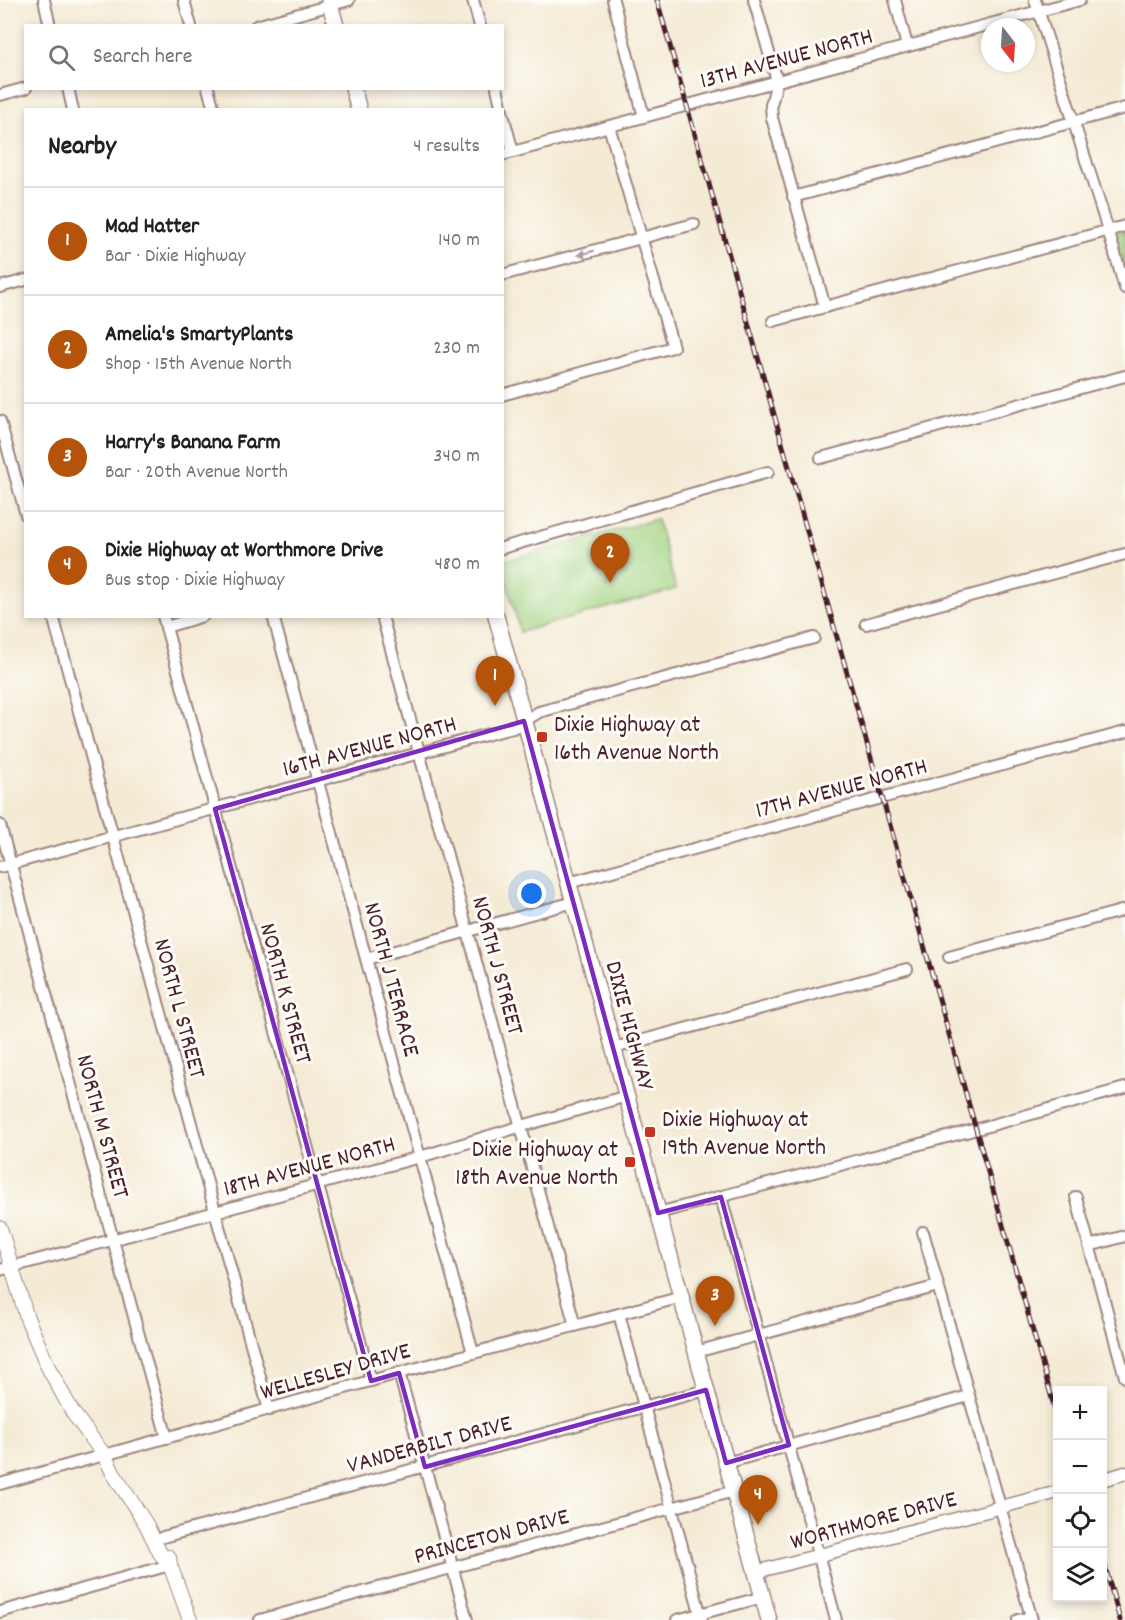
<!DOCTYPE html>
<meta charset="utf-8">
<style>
body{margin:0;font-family:Dekko,sans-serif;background:#f6f6f6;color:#202124}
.controls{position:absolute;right:18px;bottom:18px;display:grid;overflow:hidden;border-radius:0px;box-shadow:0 3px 9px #0003}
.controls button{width:54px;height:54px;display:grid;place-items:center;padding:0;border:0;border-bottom:2px solid #e0e0e0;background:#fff;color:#202124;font:30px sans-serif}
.compass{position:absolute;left:981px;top:18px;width:54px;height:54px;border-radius:50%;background:#fff;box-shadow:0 3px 9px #0003;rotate:163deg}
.you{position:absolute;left:532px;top:894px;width:21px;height:21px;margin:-15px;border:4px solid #fff;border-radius:50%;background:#1a73e8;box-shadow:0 0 0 9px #1a73e833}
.badge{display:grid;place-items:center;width:39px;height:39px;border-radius:50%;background:#b45309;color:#fff;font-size:20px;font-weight:700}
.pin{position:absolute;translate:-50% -50px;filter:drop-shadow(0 2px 3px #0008)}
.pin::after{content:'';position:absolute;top:32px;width:21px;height:18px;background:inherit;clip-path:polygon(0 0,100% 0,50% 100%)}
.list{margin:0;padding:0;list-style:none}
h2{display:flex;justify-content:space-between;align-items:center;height:78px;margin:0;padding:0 24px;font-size:26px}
h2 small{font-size:20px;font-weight:400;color:#757577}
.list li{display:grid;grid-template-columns:39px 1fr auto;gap:18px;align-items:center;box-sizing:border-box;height:108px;padding:0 24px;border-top:2px solid #e0e0e0}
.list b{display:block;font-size:22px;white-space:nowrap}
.list p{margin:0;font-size:20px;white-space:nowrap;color:#757577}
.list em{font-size:20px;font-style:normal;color:#757577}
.icon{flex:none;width:33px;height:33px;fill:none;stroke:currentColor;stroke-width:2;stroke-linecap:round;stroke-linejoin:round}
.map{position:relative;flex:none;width:1125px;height:1620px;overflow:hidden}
.search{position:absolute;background:#fff;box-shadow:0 3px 9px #0003;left:24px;top:24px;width:480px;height:66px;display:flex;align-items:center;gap:15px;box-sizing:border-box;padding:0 21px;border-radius:0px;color:#757577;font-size:22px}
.panel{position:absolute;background:#fff;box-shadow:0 3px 9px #0003;left:24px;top:108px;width:480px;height:510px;border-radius:0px}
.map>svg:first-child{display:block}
</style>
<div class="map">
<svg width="1125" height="1620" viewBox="0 0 1125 1620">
<rect width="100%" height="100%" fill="#fdfcf7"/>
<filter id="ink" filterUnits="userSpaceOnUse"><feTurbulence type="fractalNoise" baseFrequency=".0167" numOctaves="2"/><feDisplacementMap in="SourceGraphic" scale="12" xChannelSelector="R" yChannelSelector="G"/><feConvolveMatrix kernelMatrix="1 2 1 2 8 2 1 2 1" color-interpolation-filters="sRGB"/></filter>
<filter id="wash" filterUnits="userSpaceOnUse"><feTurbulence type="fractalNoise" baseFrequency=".008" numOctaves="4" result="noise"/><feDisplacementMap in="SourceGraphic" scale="24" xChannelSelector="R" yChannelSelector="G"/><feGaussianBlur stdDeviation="1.35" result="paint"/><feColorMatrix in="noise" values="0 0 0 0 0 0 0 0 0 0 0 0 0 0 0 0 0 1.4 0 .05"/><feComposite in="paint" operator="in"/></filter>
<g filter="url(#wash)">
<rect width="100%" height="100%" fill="#f4ebd5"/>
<g fill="#a3d483" stroke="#767a57" stroke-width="1.5">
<polygon points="1125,230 1125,269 1114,233"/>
<polygon points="657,519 676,589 520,632 503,568 503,561"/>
</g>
</g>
<g filter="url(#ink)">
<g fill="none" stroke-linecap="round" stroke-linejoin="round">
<defs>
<g id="minor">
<polyline points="44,0 50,26"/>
<polyline points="184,0 191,26"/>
<polyline points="473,0 480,26"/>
<polyline points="613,0 644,117"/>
<polyline points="754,0 777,81 771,105 772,118 825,307"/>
<polyline points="895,0 907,46"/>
<polyline points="1035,0 1108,230 1125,288"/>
<polyline points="256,26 349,0"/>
<polyline points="68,88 73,110"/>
<polyline points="208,88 214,110"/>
<polyline points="497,88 502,110"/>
<polyline points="0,95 26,88"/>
<polyline points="502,111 513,152"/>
<polyline points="502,155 1080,0"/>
<polyline points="793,197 1125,108"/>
<polyline points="502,275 694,224"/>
<polyline points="0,287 26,280"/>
<polyline points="773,321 1125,226"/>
<polyline points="502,395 673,347 609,126"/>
<polyline points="0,421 26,515"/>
<polyline points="821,458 1125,376"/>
<polyline points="502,548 768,472"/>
<polyline points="53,616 269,1410"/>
<polyline points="163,616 371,1381"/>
<polyline points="273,616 473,1353"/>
<polyline points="382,616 575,1326"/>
<polyline points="866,624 1125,554"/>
<polyline points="166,627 203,616"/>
<polyline points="0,825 167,1438"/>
<polyline points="0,867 504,730 513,728 539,712 814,638"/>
<polyline points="568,883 1125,732"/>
<polyline points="949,957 1125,910"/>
<polyline points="366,959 574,902"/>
<polyline points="614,1048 907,969"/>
<polyline points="721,1197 836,1620"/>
<polyline points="1076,1197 1125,1377"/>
<polyline points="658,1213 981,1128 1125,1088"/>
<polyline points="923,1232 1032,1620"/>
<polyline points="1089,1246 1125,1236"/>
<polyline points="0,1270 420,1157 522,1126 627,1096"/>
<polyline points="619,1314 702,1620"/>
<polyline points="696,1352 938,1286"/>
<polyline points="399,1373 467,1620"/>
<polyline points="726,1463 969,1396"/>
<polyline points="0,1484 399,1373 682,1297"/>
<polyline points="163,1537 706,1390"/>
<polyline points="0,1612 170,1565"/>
<polyline points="260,1620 734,1491"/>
<polyline points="677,1620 763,1597"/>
<polyline points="1018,1620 1031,1617"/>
</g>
<g id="tertiary">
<polyline points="1102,1480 1125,1473"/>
<polyline points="756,1572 1058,1492"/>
</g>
<g id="secondary">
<polyline points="0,1228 27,1318 48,1367 73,1413 105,1456 113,1473 146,1524 160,1553 170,1565"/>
<polyline points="169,1557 170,1565 190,1620"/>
</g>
<g id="primary">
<polyline points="329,0 336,26"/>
<polyline points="353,88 359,110"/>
<polyline points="496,616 769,1620"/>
</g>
</defs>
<use href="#minor" stroke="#9f8580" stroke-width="14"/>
<use href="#tertiary" stroke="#9f8580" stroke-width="15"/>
<use href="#secondary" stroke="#9f8580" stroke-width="16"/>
<use href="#primary" stroke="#9f8580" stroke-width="18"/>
<use href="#minor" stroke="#fff" stroke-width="10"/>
<use href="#tertiary" stroke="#fff" stroke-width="12"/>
<use href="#secondary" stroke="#fff" stroke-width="14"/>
<use href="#primary" stroke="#fff" stroke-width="15"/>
<defs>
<g id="rail">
<polyline points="657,0 1058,1420"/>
<polyline points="1102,1556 1120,1620"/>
</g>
</defs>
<use href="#rail" stroke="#4a1f2b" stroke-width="5"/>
<use href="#rail" stroke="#fdfcf7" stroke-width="3" stroke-dasharray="9" stroke-linecap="butt"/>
</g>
<defs><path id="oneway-solid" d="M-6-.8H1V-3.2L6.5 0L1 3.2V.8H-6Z" transform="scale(1.5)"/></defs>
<use fill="#ae9aa0" href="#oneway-solid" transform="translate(586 253) rotate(165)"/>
</g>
<path fill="none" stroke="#7b2cbf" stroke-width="4.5" stroke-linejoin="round" d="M524,721L658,1213L721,1197L789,1445L726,1463L706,1390L425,1467L399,1373L371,1381L215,809Z"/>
<g fill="#c8321e" stroke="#fdfcf7" stroke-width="2">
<rect x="536" y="731" width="12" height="12" rx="3"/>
<rect x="644" y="1126" width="12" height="12" rx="3"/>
<rect x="624" y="1156" width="12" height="12" rx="3"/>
</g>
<g text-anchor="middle" stroke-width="6" stroke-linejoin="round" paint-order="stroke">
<g font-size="24" fill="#4a1f2b" stroke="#fdfcf7">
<text transform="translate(786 57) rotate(-15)" y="8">13TH AVENUE NORTH</text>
<text transform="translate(369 745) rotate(-15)" y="8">16TH AVENUE NORTH</text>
<text transform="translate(841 787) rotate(-15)" y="8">17TH AVENUE NORTH</text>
<text transform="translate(499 965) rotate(75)" y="8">NORTH J STREET</text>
<text transform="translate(393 979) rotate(75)" y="8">NORTH J TERRACE</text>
<text transform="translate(287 993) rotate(75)" y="8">NORTH K STREET</text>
<text transform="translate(181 1008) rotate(75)" y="8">NORTH L STREET</text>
<text transform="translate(631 1025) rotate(75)" y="8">DIXIE HIGHWAY</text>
<text transform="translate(104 1126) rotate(75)" y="8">NORTH M STREET</text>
<text transform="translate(309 1165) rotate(-15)" y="8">18TH AVENUE NORTH</text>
<text transform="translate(335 1370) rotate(-16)" y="8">WELLESLEY DRIVE</text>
<text transform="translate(429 1443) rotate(-15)" y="8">VANDERBILT DRIVE</text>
<text transform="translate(873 1519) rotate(-15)" y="8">WORTHMORE DRIVE</text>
<text transform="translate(491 1535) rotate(-15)" y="8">PRINCETON DRIVE</text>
</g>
<g font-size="24" fill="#4a1f2b" stroke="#fdfcf7" text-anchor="start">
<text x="554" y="731">Dixie Highway at<tspan x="554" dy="28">16th Avenue North</tspan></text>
<text x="662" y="1126">Dixie Highway at<tspan x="662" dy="28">19th Avenue North</tspan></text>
<text x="618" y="1156" text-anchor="end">Dixie Highway at<tspan x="618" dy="28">18th Avenue North</tspan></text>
</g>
</g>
</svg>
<div class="controls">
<button>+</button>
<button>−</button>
<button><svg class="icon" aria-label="locate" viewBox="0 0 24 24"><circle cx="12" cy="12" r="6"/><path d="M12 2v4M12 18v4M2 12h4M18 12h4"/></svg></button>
<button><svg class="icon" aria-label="layers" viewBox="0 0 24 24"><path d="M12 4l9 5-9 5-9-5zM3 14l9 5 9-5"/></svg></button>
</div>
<svg class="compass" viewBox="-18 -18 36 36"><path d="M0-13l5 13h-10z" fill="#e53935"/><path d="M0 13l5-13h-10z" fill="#757577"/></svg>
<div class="you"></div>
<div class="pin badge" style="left:495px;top:706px">1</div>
<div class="pin badge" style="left:610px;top:583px">2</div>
<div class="pin badge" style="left:715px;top:1326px">3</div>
<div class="pin badge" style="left:758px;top:1525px">4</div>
<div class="search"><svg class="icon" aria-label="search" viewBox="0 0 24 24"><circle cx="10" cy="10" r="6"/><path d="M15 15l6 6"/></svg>Search here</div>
<section class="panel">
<h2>Nearby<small>4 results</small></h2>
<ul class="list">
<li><span class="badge">1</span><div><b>Mad Hatter</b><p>Bar · Dixie Highway</p></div><em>140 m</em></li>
<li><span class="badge">2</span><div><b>Amelia's SmartyPlants</b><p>Shop · 15th Avenue North</p></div><em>230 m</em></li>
<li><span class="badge">3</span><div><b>Harry's Banana Farm</b><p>Bar · 20th Avenue North</p></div><em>340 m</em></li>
<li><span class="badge">4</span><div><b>Dixie Highway at Worthmore Drive</b><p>Bus stop · Dixie Highway</p></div><em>480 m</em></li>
</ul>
</section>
</div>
